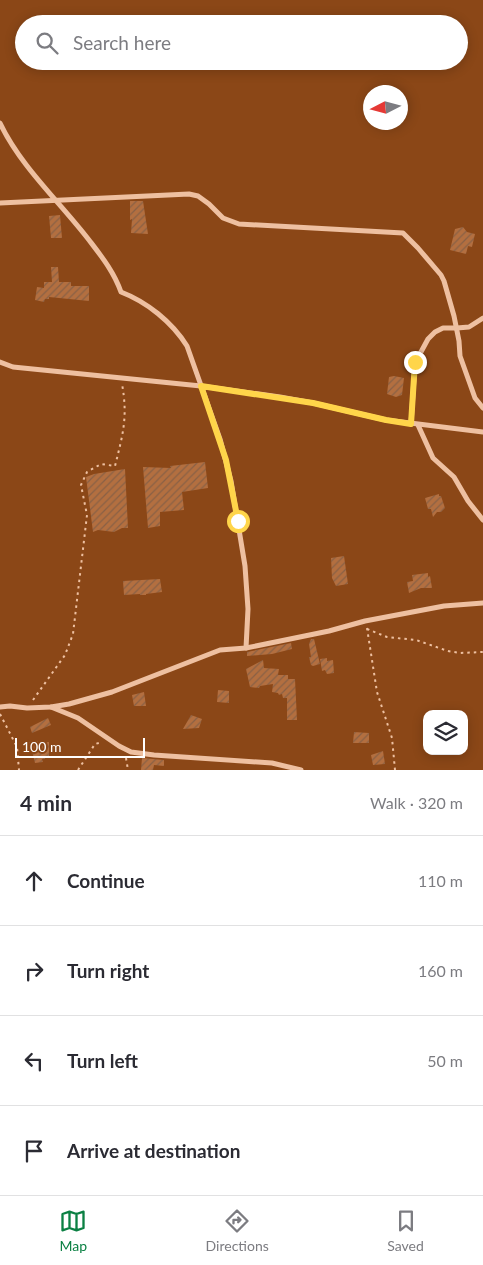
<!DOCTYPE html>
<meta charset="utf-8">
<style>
body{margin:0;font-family:Lato,sans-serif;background:#f2f2f3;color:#2b2b33}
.controls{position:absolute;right:15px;bottom:15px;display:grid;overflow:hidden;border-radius:10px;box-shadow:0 2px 12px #0003}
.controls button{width:45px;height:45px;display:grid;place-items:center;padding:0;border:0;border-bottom:1px solid #e1e1e2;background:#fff;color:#2b2b33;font:25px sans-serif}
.compass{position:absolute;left:363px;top:85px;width:45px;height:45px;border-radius:50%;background:#fff;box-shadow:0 2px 12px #0003;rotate:264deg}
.scale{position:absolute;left:15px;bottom:12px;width:130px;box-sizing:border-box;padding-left:5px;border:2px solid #fff;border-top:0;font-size:14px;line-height:18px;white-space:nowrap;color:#fff;-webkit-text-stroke:4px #8b4717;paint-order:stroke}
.stop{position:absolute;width:15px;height:15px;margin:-11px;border:4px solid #ffd54a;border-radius:50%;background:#fff}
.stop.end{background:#ffd54a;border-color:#fff;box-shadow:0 1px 5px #0008}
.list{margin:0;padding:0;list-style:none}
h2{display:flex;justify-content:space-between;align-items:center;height:65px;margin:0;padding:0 20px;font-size:21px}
h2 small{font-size:16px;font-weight:400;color:#7c7c81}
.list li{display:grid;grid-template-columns:32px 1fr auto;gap:15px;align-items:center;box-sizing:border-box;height:90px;padding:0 20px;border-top:1px solid #e1e1e2}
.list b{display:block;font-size:19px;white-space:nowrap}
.list em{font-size:16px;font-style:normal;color:#7c7c81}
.icon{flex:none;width:28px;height:28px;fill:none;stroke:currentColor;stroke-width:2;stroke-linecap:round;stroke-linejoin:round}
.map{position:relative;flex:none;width:483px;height:770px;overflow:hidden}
.search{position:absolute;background:#fff;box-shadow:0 2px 12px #0003;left:15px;right:15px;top:15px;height:55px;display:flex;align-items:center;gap:12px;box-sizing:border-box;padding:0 18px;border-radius:28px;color:#7c7c81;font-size:19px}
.sheet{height:425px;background:#fff}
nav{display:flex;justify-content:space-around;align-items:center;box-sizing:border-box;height:70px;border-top:1px solid #e1e1e2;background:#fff;font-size:14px;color:#7c7c81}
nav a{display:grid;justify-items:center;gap:2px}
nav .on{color:#0b8043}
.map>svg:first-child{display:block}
</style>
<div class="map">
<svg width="483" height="770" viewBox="0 0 483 770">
<defs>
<pattern id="building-hatch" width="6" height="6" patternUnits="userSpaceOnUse" patternTransform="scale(1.25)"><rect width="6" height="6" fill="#b36f40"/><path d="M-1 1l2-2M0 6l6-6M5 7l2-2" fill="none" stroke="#8a6145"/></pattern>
</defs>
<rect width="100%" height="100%" fill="#8b4717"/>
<g fill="url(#building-hatch)">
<polygon points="130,201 143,201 148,234 131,233 132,219 130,220"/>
<polygon points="60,215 62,238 51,238 49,216"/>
<polygon points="463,227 467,232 475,234 472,247 468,246 466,254 450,250 455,229"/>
<polygon points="51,267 58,267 59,282 71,282 71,286 89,286 89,301 49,297 49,299 45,299 44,302 35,300 37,287 44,288 44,282 52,282"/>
<polygon points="394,376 404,378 402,395 396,397 387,394 389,377"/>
<polygon points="205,462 208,488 182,492 184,510 160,512 160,526 148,528 143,467 171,468 170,466"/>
<polygon points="125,469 128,528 122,528 114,532 98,530 93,532 86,477 94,474"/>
<polygon points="439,494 439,496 441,496 445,508 441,512 437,512 433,517 431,509 428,509 425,498"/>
<polygon points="344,556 348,584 336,586 332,578 331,558"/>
<polygon points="428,573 428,577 430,576 432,588 421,588 409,593 407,582 413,581 412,575"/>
<polygon points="160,579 162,592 146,594 146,595 140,595 140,594 124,595 123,581"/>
<polygon points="311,639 314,639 320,664 313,666 311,665 309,657 311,657 309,644"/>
<polygon points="291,643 292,649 272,654 247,656 247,652"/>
<polygon points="327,658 327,661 333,660 334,673 327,674 325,670 322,671 320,659"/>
<polygon points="263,660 264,668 279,669 278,675 288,675 288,679 295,679 297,720 287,720 287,698 283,698 282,694 279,695 278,693 272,692 273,684 260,686 259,688 250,687 246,669"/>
<polygon points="218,690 229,691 229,703 217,702"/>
<polygon points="144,692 146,706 134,706 132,695"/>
<polygon points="191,715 202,719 199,728 183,729"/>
<polygon points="48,718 51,725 32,733 30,727"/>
<polygon points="354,732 369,733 369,743 353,743"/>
<polygon points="38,741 38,743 49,742 49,756 45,756 45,759 42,759 43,762 35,763 32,751 30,751 29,742"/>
<polygon points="383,751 385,764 373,765 371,755"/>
<polygon points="142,758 164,760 164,766 154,765 153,770 141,770"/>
</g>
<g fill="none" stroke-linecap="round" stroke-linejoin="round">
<g stroke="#eec0a1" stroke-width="2" stroke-dasharray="2.5 4" stroke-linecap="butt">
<polyline points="367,628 377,692 392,738 395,770"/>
<polyline points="367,629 387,637 416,640 448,651 460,653 483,652"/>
<path d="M33,700L65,655L73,634L87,515L81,485L87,472L101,464L115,466C123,434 128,417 122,384"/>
<polyline points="0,714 17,747 19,770"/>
<polyline points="126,758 128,770"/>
<polyline points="78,770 95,744 102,742"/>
</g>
<g stroke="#eec0a1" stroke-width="5">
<path d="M0,123C21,167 59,201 89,240C102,257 114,272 121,292C147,302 172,322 187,346L220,439L231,481L245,566L248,609L246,648"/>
<polyline points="0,203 189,194 198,196 209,204 223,218 239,224 403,233 418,248 441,275 444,281 454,316 459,341 460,356 475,398 483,408"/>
<polyline points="0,362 13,367 201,386 280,397 313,403 386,420 483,432"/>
<polyline points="411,424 415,363 428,339 435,332 443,328 457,328 469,327 483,318"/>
<polyline points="418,425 433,458 454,477 468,501 483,520"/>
<polyline points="0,707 10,706 27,708 51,707 69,704 112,692 220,650 246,648 290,639 329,631 365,621 444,606 483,603"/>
<polyline points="51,707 78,718 119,746 131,752 154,755 272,763 301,770"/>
</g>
</g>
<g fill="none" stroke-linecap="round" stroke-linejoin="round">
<polyline stroke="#ffd54a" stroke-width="6" points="238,521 226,460 201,386 313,403 386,420 411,424 415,362"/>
</g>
</svg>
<div class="controls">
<button><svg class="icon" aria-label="layers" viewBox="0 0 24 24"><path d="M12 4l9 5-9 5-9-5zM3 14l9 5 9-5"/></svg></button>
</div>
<svg class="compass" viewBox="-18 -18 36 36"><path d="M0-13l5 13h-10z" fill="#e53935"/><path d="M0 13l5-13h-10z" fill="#7c7c81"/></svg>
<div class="scale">100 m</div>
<div class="stop" style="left:238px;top:521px"></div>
<div class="stop end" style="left:415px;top:362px"></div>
<div class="search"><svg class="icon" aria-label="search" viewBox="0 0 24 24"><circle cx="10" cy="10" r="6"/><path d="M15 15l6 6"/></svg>Search here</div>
</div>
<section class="sheet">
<h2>4 min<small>Walk · 320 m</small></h2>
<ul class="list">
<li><svg class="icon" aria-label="ahead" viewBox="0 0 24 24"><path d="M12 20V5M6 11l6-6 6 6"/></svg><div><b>Continue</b></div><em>110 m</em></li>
<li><svg class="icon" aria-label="right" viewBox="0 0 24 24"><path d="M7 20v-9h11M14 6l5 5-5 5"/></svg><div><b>Turn right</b></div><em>160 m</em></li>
<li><svg class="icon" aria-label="left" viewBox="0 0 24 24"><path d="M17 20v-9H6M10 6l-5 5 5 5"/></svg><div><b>Turn left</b></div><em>50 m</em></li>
<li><svg class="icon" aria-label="arrive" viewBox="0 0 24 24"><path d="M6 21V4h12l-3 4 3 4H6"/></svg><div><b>Arrive at destination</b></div></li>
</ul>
</section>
<nav>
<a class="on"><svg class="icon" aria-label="map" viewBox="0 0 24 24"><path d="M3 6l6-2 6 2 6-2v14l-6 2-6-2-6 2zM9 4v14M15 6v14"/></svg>Map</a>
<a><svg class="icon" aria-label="directions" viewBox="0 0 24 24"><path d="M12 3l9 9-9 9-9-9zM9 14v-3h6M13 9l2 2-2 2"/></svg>Directions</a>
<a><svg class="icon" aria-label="saved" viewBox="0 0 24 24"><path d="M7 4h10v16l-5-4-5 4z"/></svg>Saved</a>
</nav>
